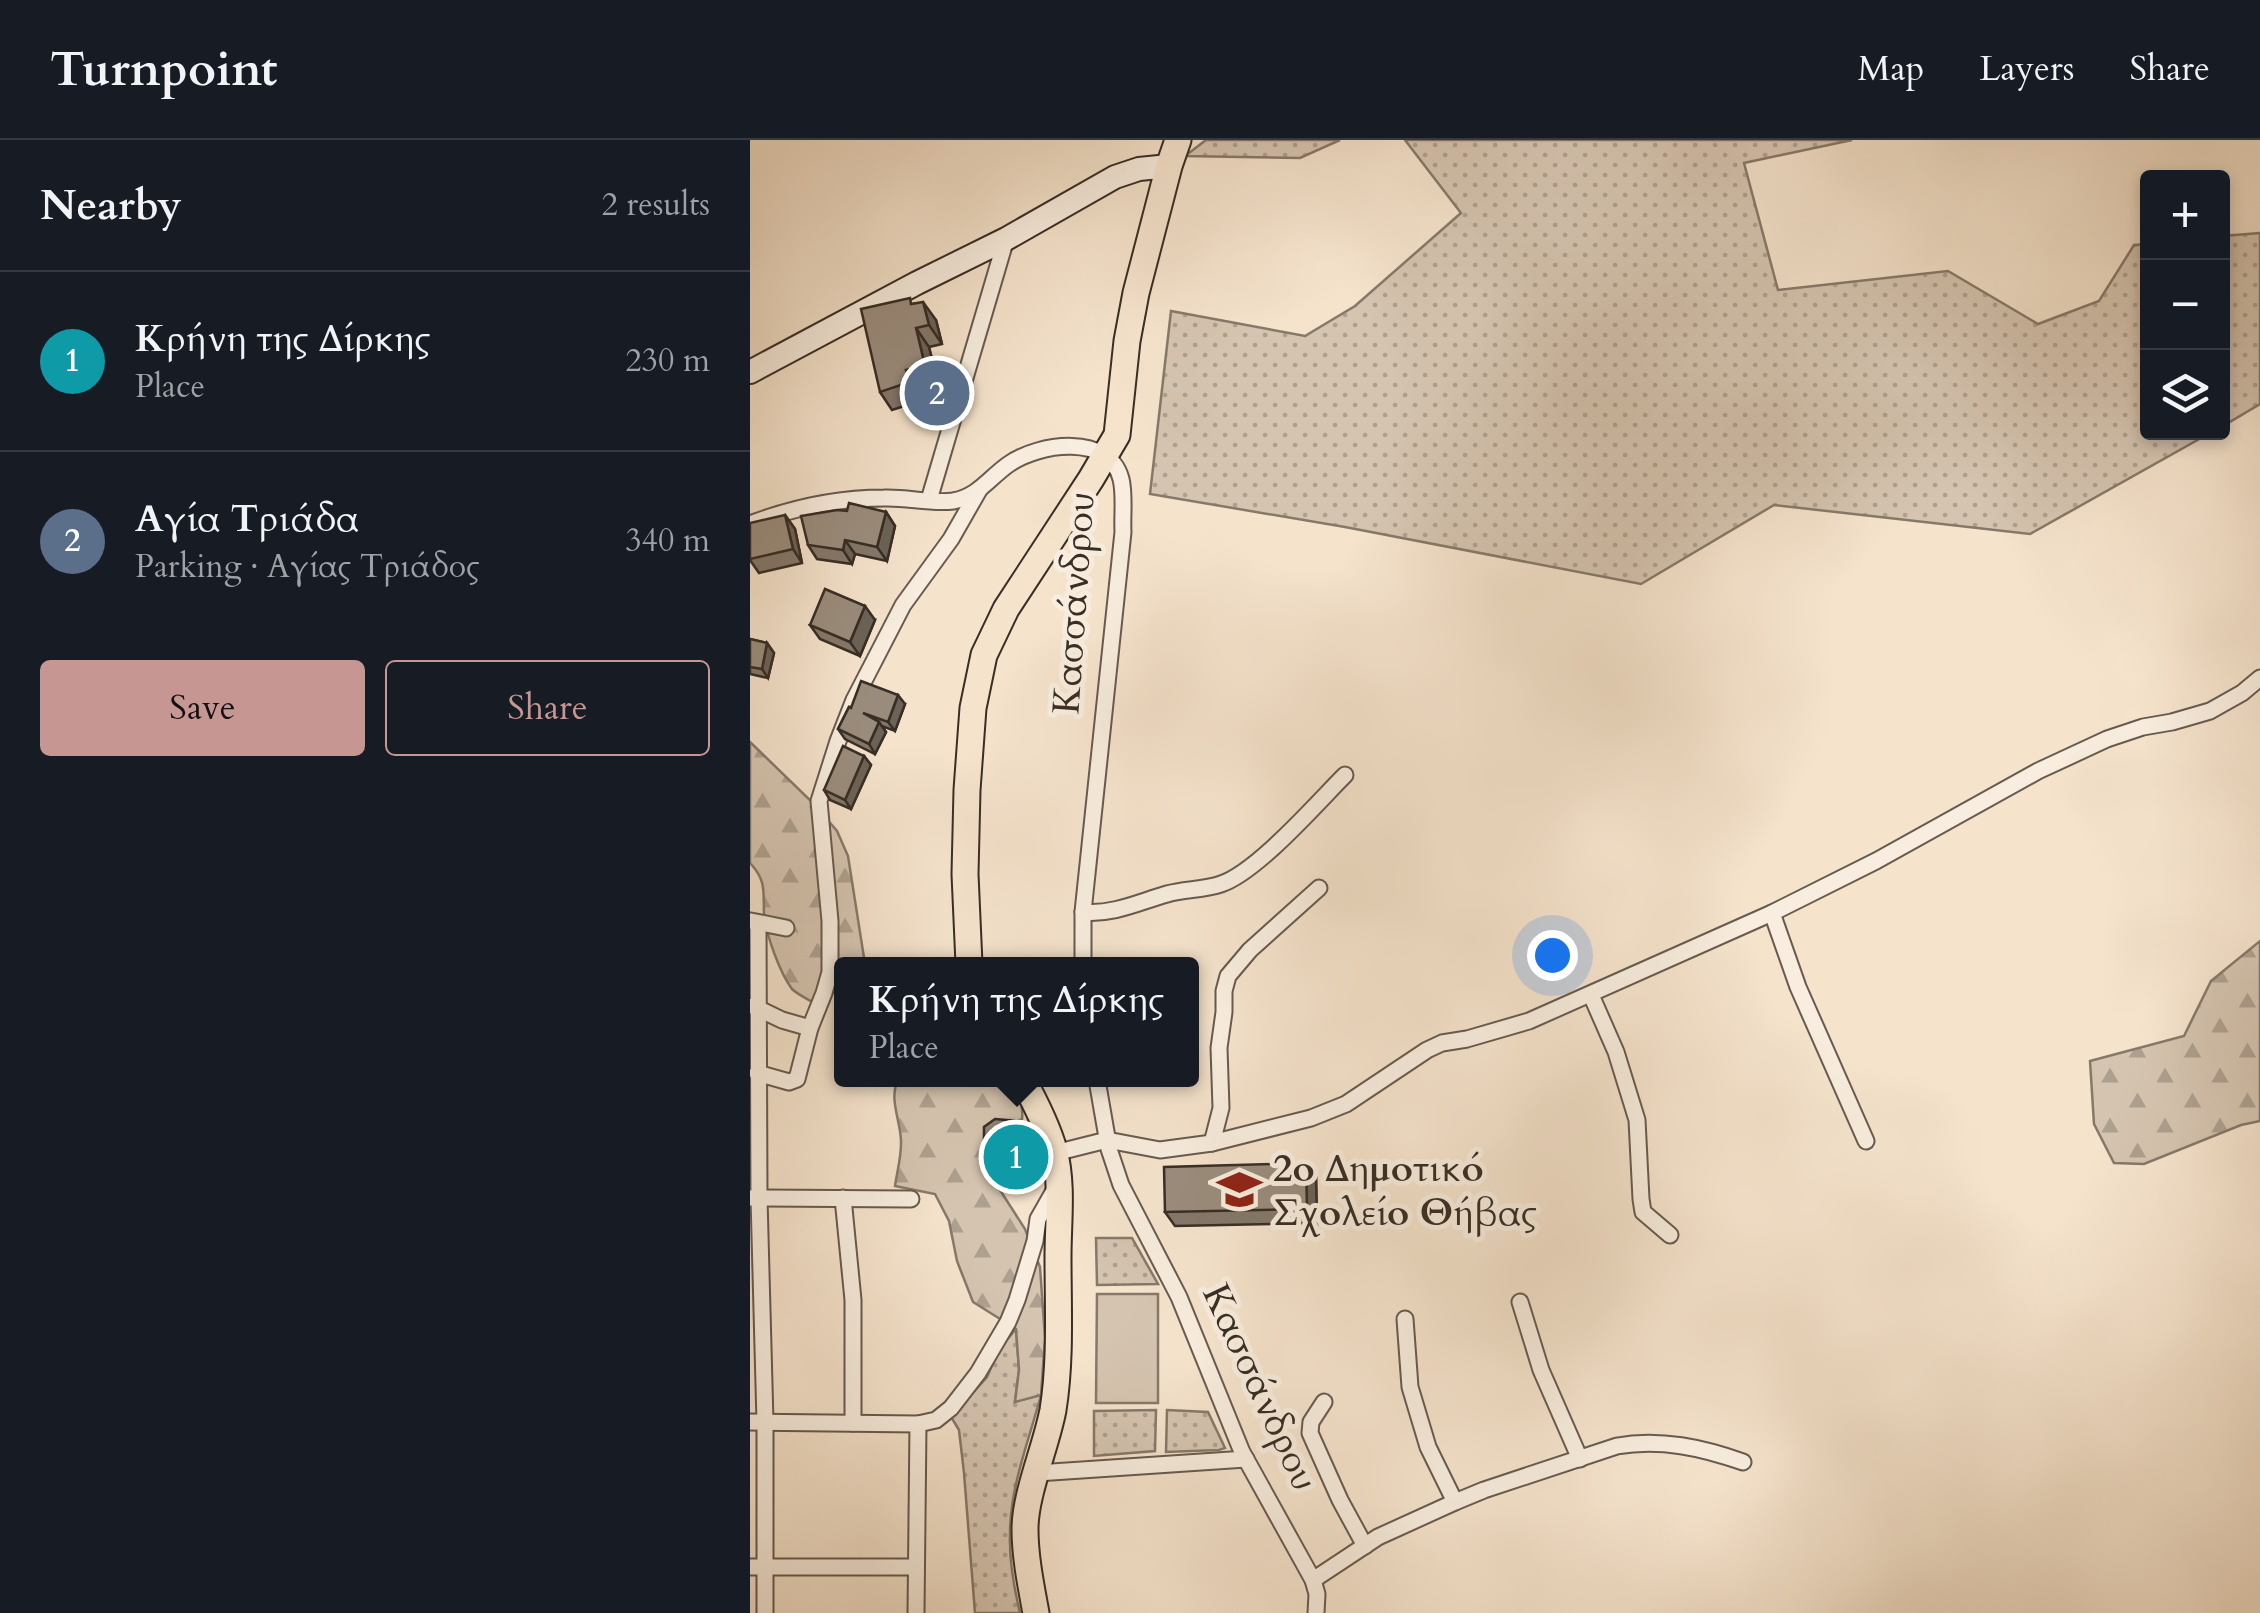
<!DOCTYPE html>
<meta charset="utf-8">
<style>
body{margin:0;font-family:Cardo,serif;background:#242831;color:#f1f3f6}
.controls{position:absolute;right:30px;top:30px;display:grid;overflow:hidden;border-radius:10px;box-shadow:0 5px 15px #0003}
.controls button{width:90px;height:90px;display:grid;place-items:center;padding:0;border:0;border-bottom:2px solid #363941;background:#171b24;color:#f1f3f6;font:50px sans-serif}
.you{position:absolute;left:802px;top:815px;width:35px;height:35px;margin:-25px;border:8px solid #fff;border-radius:50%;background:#1a73e8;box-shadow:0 0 0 15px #1a73e833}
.badge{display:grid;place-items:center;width:65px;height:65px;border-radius:50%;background:#c59692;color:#fff;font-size:32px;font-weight:700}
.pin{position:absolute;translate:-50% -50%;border:5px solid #fff;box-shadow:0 2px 10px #0006}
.popup{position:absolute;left:84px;top:817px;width:365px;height:130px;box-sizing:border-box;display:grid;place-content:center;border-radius:10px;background:#171b24;filter:drop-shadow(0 2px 8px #0005);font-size:32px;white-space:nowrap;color:#9ea1a6}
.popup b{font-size:38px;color:#f1f3f6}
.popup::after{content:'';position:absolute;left:50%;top:100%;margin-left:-20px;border:20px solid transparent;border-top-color:#171b24}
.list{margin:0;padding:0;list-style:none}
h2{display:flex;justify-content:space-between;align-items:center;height:130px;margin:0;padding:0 40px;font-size:42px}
h2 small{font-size:32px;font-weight:400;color:#9ea1a6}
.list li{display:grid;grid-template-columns:65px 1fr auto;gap:30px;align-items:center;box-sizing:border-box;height:180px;padding:0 40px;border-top:2px solid #363941}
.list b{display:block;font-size:38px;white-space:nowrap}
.list p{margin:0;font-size:32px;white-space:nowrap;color:#9ea1a6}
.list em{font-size:32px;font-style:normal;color:#9ea1a6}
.actions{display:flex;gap:20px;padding:30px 40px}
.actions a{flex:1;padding:22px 0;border:2px solid #c59692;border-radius:10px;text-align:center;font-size:35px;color:#c59692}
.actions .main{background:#c59692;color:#111}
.icon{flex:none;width:55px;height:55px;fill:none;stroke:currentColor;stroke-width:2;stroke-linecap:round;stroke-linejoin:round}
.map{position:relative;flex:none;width:1510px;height:1473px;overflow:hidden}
header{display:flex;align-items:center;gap:60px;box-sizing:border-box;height:140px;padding:0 50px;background:#171b24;border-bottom:2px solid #363941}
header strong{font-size:48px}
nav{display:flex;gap:55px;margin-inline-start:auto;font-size:35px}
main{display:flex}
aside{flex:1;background:#171b24}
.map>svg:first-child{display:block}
</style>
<header>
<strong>Turnpoint</strong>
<nav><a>Map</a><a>Layers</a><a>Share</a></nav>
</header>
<main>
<aside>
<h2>Nearby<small>2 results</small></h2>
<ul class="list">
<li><span class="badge" style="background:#0f9aa8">1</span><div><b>Κρήνη της Δίρκης</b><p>Place</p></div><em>230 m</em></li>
<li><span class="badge" style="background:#5c6f8a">2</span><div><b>Αγία Τριάδα</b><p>Parking · Αγίας Τριάδος</p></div><em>340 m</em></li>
</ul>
<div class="actions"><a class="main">Save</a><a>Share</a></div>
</aside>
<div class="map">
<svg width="1510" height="1473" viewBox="0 0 1510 1473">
<defs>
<pattern id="grass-dots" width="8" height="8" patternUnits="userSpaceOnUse" patternTransform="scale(2.5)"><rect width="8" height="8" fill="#d5c4b0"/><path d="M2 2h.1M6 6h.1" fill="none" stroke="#aea08f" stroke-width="1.8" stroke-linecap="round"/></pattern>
<pattern id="forest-firs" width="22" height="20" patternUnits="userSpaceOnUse" patternTransform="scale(2.5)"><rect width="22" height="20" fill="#d5c4b0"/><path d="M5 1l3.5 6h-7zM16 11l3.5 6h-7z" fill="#aea08f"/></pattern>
</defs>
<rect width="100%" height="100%" fill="#f5e3cc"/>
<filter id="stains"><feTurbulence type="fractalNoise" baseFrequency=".002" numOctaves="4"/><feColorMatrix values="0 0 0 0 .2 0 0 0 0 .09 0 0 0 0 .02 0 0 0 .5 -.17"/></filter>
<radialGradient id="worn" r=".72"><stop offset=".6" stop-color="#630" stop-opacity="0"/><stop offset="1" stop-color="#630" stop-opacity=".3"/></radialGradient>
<g fill="url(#grass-dots)" stroke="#86796a" stroke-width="2.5">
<polygon points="456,0 590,0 550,18 435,16"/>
<polygon points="655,0 1102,0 994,23 1028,150 1198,131 1288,184 1349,161 1384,105 1397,104 1398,292 1460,293 1280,394 1024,365 891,444 595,387 400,354 421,171 555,196 605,166 711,73"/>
<polygon points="1510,93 1510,264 1473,286 1473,96"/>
<polygon points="346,1098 382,1098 408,1144 347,1145"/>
<path d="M266,1189L269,1230L265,1261L291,1255C279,1300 260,1347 260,1394C259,1420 264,1448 270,1473H225L214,1333L209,1290L201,1277L237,1237L249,1209Z"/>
<polygon points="406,1270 405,1311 344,1316 344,1271"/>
<polygon points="417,1270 458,1272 475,1308 469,1310 416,1312"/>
</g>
<g fill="url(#forest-firs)" stroke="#86796a" stroke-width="2.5">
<path d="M0,602L62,662L87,691L98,716L115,824H91V850L62,862C56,858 47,854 42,849C30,833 16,795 14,774C13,752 17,741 0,723Z"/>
<polygon points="1510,801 1510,981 1491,985 1394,1024 1364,1023 1344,984 1340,921 1434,896 1461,841"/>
<path d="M148,940H259C267,953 274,964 272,979L236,997L232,1022L275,1089L290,1127L295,1198L291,1255L265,1262L269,1230L266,1189L223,1162L207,1121L199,1081L185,1054L145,1046C147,1032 151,1018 151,1004C152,983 138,960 148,940Z"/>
</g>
<polygon fill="#d5c4b0" stroke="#86796a" stroke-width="2.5" points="347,1154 408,1154 408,1263 346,1263"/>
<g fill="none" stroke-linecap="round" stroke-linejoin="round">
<defs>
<g id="street">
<polyline points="179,360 256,99"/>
<path d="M0,384C42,368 89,358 134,358C157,357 181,364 203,361C228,357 240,337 259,324C289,303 359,293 371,339C375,355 372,376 373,392L333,772V824"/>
<path d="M333,772C363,775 389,762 417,754C435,749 454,750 471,744C507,732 566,664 595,635"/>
<polyline points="1,781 36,788"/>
<polyline points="8,783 9,1058 15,1282 15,1473"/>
<polyline points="841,855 866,912 887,980 891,1059 893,1072 920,1095"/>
<polyline points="3,866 32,880 60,888"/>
<polyline points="7,933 39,942 47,939 60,888 74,853 80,832 80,781 69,661 88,601 104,560 153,465 201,399 229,350"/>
<polyline points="347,940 359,1009 371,1045 429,1157 492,1312 563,1440 567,1454 566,1473"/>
<polyline points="1116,1001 1048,847 1022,773 1126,721 1288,631 1357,599 1393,587 1422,582 1460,571 1492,553 1510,538"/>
<polyline points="462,1003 471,968 469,908 474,872 474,851 478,836 500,810 569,748"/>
<polyline points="305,1013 357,1000 410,1010 462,1003 561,978 596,964 677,910 692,903 717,899 779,881 1022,773"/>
<polyline points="0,1058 161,1059"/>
<polyline points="93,1058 103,1160 103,1283"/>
<polyline points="770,1162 791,1230 830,1319"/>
<polyline points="655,1179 660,1247 678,1307 705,1362"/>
<polyline points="574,1262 561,1282 560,1293 590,1360 615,1406"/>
<polyline points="0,1282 168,1284 186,1280 201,1268 228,1233 258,1182 267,1160 285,1101 288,1079 305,1049"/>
<polyline points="287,1333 496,1319"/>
<polyline points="0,1427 165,1427"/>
<path d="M563,1440L628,1397L705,1362L734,1350L867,1306C910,1298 953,1308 993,1322"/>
<polyline points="166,1473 168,1284"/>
</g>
<polyline id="secondary" points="0,232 167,143 256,99 365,37 389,29 419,26"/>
<g id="primary">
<polyline points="219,824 215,734 217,650 223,568 234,515 256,469 341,339 367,295 377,201 386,153 419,26 428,0"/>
<path d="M273,940C285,962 297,985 304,1010C313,1044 308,1082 308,1117C308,1167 311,1220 303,1270C296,1307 275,1354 275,1389C275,1417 281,1446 286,1473"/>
</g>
</defs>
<use href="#street" stroke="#675b4f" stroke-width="19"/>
<use href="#secondary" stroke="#382e25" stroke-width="26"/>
<use href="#primary" stroke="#382e25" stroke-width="29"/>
<use href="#street" stroke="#f8edde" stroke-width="15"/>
<use href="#secondary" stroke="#f8edde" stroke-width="22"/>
<use href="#primary" stroke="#f5e3cc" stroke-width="25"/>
</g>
<g fill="#84786b" stroke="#382e25" stroke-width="2.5">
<polygon points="164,164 186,180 192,204 179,207 188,244 169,249 173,260 142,270 130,252"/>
<polygon points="136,372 145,386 137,421 105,414 102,424 67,419 58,405"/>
<polygon points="35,375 45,389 52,423 9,433 0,420"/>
<polygon points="125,480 110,516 70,499 60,485"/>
<polygon points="0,499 17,503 24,513 18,538 0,534"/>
<polygon points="155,564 145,591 132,586 136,592 125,614 95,599 88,589 99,567"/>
<polygon points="114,616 121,625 101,669 80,660 74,650"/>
<polygon points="279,989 289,1003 289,1030 280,1043 260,1043 243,1030 234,1016"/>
<polygon points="566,1037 567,1083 425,1086 415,1072"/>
</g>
<g fill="#6c6257" stroke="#382e25" stroke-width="2.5">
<polygon points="173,162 186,180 192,204 179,185"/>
<polygon points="166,188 179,207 188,244 175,226"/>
<polygon points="156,230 169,249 173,260 160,242"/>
<polygon points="136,372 145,386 137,421 127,407"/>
<polygon points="35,375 45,389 52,423 43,409"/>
<polygon points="95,400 105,414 102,424 93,410"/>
<polygon points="115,466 125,480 110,516 100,502"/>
<polygon points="17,503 24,513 18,538 12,529"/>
<polygon points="148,555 155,564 145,591 138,582"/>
<polygon points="129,582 136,592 125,614 119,604"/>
<polygon points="114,616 121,625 101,669 95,660"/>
<polygon points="279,989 289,1003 289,1030 280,1043 270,1029"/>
<polygon points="556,1023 566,1037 567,1083 557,1069"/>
</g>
<g fill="#9a8c7c" stroke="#382e25" stroke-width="2.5">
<polygon points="160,158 161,164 173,162 179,185 166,188 175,226 156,230 160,242 130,252 111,169"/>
<polygon points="99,363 136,372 127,407 95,400 93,410 58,405 51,376 87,370 97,371"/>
<polygon points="35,375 43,409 0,419 0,383"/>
<polygon points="75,449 115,466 100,502 60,485"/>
<polygon points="0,499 17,503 12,529 0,527"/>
<polygon points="111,541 148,555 138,582 113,573 129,582 119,604 88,589 99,567 101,568"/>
<polygon points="93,606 114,616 95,660 74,650"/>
<polygon points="245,979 268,981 279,989 280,1017 270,1029 251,1030 234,1016 234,987"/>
<polygon points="556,1023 557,1069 415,1072 414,1027"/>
</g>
<defs>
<symbol id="school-bare" viewBox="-9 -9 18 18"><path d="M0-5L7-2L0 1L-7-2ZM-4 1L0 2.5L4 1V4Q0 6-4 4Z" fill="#8f2418" stroke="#f8edde" stroke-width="2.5" paint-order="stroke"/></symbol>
</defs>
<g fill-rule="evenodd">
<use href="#school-bare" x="458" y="1018" width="63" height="63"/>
</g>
<g text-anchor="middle" stroke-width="10" stroke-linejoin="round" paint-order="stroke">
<g font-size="38" fill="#382e25" stroke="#f8edde">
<text transform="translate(323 463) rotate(-86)" y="13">Κασσάνδρου</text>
<text transform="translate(511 1247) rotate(65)" y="13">Κασσάνδρου</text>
</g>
<g font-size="38" font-weight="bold" fill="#382e25" stroke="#f8edde" text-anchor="start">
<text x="523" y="1041">2ο Δημοτικό<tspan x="523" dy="44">Σχολείο Θήβας</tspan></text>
</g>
</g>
<rect width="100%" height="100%" filter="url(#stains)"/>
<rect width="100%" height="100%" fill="url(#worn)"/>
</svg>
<div class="controls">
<button>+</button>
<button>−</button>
<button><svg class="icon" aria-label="layers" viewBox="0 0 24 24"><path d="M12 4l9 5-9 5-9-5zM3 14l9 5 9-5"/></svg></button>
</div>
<div class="you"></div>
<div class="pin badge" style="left:266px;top:1017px;background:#0f9aa8">1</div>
<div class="popup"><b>Κρήνη της Δίρκης</b>Place</div>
<div class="pin badge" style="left:187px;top:253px;background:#5c6f8a">2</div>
</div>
</main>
